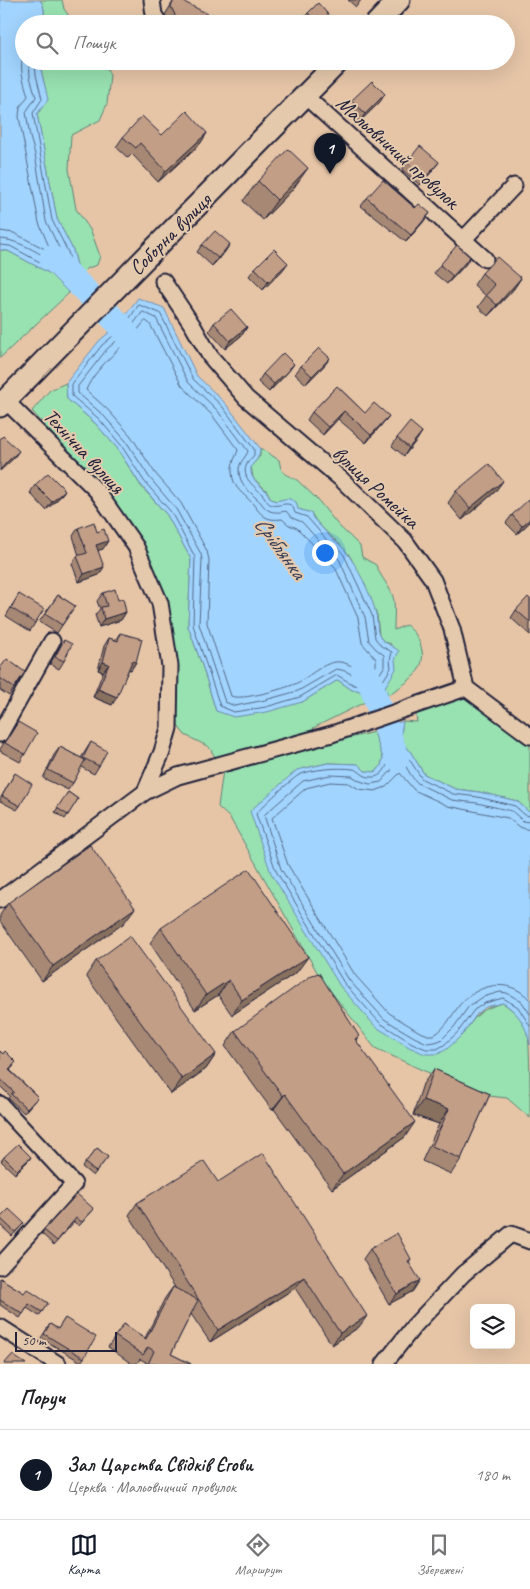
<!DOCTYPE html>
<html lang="uk">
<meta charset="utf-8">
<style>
body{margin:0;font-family:Caveat,sans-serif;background:#f6f6f6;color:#202124}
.controls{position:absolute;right:15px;bottom:15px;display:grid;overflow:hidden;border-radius:8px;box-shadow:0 5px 20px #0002}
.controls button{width:45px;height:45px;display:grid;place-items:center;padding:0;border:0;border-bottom:1px solid #e0e0e0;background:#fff;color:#202124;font:25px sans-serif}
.scale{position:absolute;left:15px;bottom:12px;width:102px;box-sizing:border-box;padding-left:5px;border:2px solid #22223b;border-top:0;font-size:14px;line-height:18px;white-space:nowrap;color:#22223b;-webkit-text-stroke:4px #e5c9ac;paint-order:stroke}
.you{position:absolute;left:324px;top:552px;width:18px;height:18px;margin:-12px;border:4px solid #fff;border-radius:50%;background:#1a73e8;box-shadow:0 0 0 8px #1a73e833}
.badge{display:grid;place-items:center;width:32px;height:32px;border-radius:50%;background:#111827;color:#fff;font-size:16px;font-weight:700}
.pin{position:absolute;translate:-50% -41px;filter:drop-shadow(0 1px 2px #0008)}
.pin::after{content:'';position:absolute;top:26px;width:18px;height:15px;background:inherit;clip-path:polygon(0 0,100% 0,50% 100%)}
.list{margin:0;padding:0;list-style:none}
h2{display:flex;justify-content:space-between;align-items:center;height:65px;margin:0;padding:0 20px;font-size:21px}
h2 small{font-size:16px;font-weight:400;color:#757577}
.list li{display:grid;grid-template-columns:32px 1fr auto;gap:15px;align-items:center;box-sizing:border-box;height:90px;padding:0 20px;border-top:1px solid #e0e0e0}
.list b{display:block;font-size:19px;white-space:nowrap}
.list p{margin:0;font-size:16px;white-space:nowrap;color:#757577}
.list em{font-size:16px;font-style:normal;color:#757577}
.icon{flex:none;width:28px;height:28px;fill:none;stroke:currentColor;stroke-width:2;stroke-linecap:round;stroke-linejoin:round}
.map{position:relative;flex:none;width:530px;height:1364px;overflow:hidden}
.search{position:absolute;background:#fff;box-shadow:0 5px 20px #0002;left:15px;right:15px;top:15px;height:55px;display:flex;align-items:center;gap:12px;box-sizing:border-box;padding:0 18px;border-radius:28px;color:#757577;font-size:19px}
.sheet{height:155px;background:#fff}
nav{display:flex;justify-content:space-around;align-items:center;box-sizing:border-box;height:70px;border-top:1px solid #e0e0e0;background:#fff;font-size:14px;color:#757577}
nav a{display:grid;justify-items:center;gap:2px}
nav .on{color:#111827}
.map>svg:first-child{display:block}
</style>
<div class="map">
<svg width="530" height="1364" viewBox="0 0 530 1364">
<rect width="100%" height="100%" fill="#e6c5a7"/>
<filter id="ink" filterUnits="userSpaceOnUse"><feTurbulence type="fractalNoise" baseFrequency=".02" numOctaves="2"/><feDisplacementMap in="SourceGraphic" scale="10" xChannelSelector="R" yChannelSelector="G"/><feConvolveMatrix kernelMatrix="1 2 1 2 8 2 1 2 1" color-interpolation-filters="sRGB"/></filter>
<g filter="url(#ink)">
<g fill="#98e1b0" stroke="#5d8276">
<path d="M40,0H62L64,9L75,24H48C41,14 47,9 40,0Z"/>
<path d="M40,61H104L110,75L107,104L100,120L71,135L69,169L76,209L91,231L100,256L97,265L88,268L80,276L73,250L57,219L37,114C53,96 41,82 40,61Z"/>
<polygon points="0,250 8,251 49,273 69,293 0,358"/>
<path d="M66,383L67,399L95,423L117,448L141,486L167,515L191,559L188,626L203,668L216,711L302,702L338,680L352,690H358L364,695L365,702L313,728L329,743L374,732L383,758L381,766L376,772H372L365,771L358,764L328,763L297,770L462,1035C477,1015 478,1010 503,1003C513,1010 524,1020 528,1032C530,1054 530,1094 530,1118L507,1098L489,1096L422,1070L375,1048L321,979L230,818L218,807L223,770L209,747L185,735L178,726L169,636L117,509L100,481L74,459L32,411L50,390Z"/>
<path d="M260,448L279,460L281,469L285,474L297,480L317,499L338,525L360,546L362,557L376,565C380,577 392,588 394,601C395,610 394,620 394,630L406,625C415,632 420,639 422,651C426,673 404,684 388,695L385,687L391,644L385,642L379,636L377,615L351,558C342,542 320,531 311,513L298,509L286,499L276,501L271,499L267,491L253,478L251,466L260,456Z"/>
<polygon points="466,693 530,743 530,813 517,801 479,792 455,789 424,774 410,751 400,740 403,721 417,722 416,715 417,708"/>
</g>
<g fill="#a1d4fe" stroke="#6e8db0">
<path d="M0,0H40C47,9 41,14 48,24H24V61H40C41,75 46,87 48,100L37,114L57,219L73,250L80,276L69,293L49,273L8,251L0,250Z"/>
<path d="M138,298L164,308L197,376L225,403L260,448C260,462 251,462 251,469C250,480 260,484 266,491C269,494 269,498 273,500C278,502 281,499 285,499C289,498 293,500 296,502L298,509L311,513L313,518L334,541C349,546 373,598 376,614C378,621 376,631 380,637C384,643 393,646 399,651L395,660L396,669L385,687L382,699L365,702L364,695L358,690H352L338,680L302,702L267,712L234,717L216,711L203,668L188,626L191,559L167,515L140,484L117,448L95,423L67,399L66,383L99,341L119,324Z"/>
<path d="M403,721L400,740L410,751L424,774L455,789L479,792L517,801L530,813V1045C526,1026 520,1014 503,1003L486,1007L477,1014L462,1035L447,1049L438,1054H425L409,1047L376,1027L340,986L271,873L250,811L297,770L328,763L358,764L365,771L376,772L381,766L383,758L374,732Z"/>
</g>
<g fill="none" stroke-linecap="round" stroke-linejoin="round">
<g stroke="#556989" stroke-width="1">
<path d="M0,231L14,233L47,250L50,249L39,223L19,117L20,107L28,96C24,82 18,67 24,53"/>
<path d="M0,239C18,239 50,258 62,270L66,269L62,254L46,221L35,154L30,137L26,112L36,97L30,77L29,61"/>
<polyline points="0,245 10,246 51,268 67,283 69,283 74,276 68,252 52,220 33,113 42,99 36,75 35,61"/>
<path d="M139,305L160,313L193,379L222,406L254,449V455C252,458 248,461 247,464C240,477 255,487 262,494C266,498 266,503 272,505C278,507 287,501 292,506C294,508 294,511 295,513L307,517L331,545L337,547L344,555L372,615L375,638L381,646L392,652L390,660L391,668L381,684L378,694L371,695L361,686L354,685L337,675L300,697L266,707L234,712L220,706L193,625L195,557L171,512L144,481L121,445L99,419L72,396V384L102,345L123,328Z"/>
<path d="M143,312L156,318L188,382L217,410L248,451C246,458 238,462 239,472C240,484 248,490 256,498C262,502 263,508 270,511C276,513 281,512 286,511L292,518L302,522L326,549L333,553L339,559L365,617L369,641L376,649L384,655V667L373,685C361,682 350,670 336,669L298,691L265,700L235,706L225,702L199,624L202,560L201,554L176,509L149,477L126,441L103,415L78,393V386L107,349L127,332Z"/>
<path d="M146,321L150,324L182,386L212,415L238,450C236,457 231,463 232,472C233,490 244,493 253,504C262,516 266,521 282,519L289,525L297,528L335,567L358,618L362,643L376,659V666L371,674C359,673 348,660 335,662C321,664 308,678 295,684C283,689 241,701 231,696L207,623L209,560L207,551L181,503L155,473L131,436L108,410L86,390C97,364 127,345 144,322Z"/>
<path d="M530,816L525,815L515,806L478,797L453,794L422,779L406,754L396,742V732L394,730L382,735C382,746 392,758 385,769C383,773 378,777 373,777C362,778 361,770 353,769C339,767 311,769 299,775C293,778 260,808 256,814L276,871L344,983L380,1023L412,1043L426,1049H437L444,1045L458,1032L474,1010L485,1003L503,998L518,1007L530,1026"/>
<path d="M530,822L523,821L512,811L477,803L452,800L419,784C409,777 406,762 396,754L394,756L391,771L381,782L370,784L360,781L352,776L330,775L303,781L264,815L281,869L349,980L384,1019L414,1037L427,1043L435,1042L441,1040L454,1027L469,1006L483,997L500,992L507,993L522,1002L530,1014"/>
<path d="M530,830L519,827L508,818L448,806L414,790L400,773L386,787L375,791L359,789L349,783L330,782L306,788L272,818L288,865L355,975L389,1013L418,1031L428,1035H434C448,1027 453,1011 464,1000C484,982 512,979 530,1000"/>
</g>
<g stroke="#a1d4fe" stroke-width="25">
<polyline points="52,258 119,324 138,351"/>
<polyline points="363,670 369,679 397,758"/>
</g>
<defs>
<g id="street">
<polyline points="152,0 154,15 160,24"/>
<polyline points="305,96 485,259"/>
<polyline points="463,240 514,186"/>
<polyline points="163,281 193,326 210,356 246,398 341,479 405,541 433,580 452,629 466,688 530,736"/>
<polyline points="5,400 97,491 136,547 160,603 170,666 169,728 162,752 145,792"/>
<polyline points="0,734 52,641"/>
<polyline points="0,900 145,792 178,776 332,734 466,688"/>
<polyline points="0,1104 74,1184 0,1266"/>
<polyline points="0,1327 58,1364"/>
<polyline points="384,1364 414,1326 463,1274 511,1234 530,1241"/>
</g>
<g id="secondary">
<polyline points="376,24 399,0"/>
<polyline points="0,406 339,61"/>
</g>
</defs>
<use href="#street" stroke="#22223b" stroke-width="19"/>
<use href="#secondary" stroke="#22223b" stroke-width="25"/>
<use href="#street" stroke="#e5c9ac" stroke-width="15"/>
<use href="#secondary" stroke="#e5c9ac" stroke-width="21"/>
</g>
<g fill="#a78874" stroke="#22223b">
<polygon points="174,0 180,0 203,24 169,24 165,15"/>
<polygon points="348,0 361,0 356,7"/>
<polygon points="308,13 331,24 305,24 302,21"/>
<polygon points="352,100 380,102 359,122 346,108"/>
<polygon points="207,133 200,144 158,182 132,154 128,158 116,147 123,137"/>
<polygon points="407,162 433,170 420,185 402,170"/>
<polygon points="258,181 293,189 263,220 243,201"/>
<polygon points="367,198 424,221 406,242 361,206"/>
<polygon points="202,245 225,252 212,266 197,252"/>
<polygon points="470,257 465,265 447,284 434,273 440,265"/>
<polygon points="255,268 282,271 263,290 249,276"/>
<polygon points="482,273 521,278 513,290 488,316 478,307 486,296 474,285"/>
<polygon points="214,323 247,327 242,335 225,349 209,331"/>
<polygon points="301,366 324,366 306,384 295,374"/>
<polygon points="289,371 269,392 258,382 263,374"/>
<polygon points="337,386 365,413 389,416 383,423 366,443 338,419 323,435 307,420 312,412"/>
<polygon points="422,432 404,456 392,446 397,438"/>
<polygon points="35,485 65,490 59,498 46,510 30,493"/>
<polygon points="456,491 495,492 462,520 448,503"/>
<polygon points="512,515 530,522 517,534 506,523"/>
<polygon points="78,528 103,549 98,550 99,575 79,582 72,564 77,556 79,556 73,536"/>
<polygon points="103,593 126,612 121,620 99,627 95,615 100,609 97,601"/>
<polygon points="19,594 35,623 30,631 6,616"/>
<polygon points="58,595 75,606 57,633 39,622"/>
<polygon points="530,599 530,635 511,618 516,610"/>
<polygon points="120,633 136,662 131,670 129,669 112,705 93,697 103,672 98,670 104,646 109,638 115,640"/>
<polygon points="64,640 64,661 59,669 50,664 59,648"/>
<polygon points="0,668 25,672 9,696 0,690"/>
<polygon points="18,722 25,754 20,762 0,751 0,749"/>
<polygon points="91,742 99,766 94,774 81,767 73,783 68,790 43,778 54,755 60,747 81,758"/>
<polygon points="15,773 20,806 17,810 0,801 0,799"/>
<polygon points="68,792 78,799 65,819 55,812"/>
<polygon points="8,903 124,923 42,981 0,921 0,915"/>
<polygon points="161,928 297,972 232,1015 218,995 195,1010 150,943"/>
<polygon points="96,961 216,1054 206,1069 171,1094 86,976"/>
<polygon points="235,1031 359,1036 356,1040 405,1137 332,1189 274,1109 272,1110 225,1046"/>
<polygon points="0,1051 14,1066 10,1070 38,1097 24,1113 8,1098 10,1096 0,1086"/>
<polygon points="434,1069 490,1094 461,1159 451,1174 422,1161 439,1124 413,1115 423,1084"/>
<polygon points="97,1148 108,1157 93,1176 82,1167"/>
<polygon points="4,1157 31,1157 28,1161 15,1174 1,1161"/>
<polygon points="218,1182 359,1327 332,1345 295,1288 210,1342 191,1314 171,1354 191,1364 145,1364 146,1362 140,1359 136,1364 132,1364 108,1347 124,1324 145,1338 165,1298 173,1287 176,1289 129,1215 137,1203"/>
<polygon points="94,1209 79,1226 74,1222 54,1245 42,1234 44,1230"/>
<polygon points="0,1218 24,1223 12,1236 0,1225"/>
<polygon points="370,1249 411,1259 409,1262 413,1291 389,1304 363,1259"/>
<polygon points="0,1278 24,1293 48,1303 39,1316 27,1308 20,1318 0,1305"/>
<polygon points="65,1318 84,1358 81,1362 41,1338 50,1324 58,1329"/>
</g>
<g fill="#886f5e" stroke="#22223b">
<polygon points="385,94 380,102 359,122 365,114"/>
<polygon points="207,133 200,144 158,182 166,171"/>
<polygon points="439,162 433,170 420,185 426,177"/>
<polygon points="308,168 293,189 263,220 277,200"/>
<polygon points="430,213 424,221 406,242 411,235"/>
<polygon points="230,244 225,252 212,266 218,258"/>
<polygon points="470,257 465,265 447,284 453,276"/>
<polygon points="288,263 282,271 263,290 268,282"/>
<polygon points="521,278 513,290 488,316 497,305"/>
<polygon points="247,327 242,335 225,349 230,341"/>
<polygon points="330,358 324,366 306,384 312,376"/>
<polygon points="294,364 289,371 269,392 274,384"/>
<polygon points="344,411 338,419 323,435 328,427"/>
<polygon points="389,416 383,423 366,443 371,435"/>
<polygon points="422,432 417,440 404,456 409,448"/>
<polygon points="19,451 13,459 0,471 0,470 7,462"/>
<polygon points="503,481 495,492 462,520 470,508"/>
<polygon points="65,490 59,498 46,510 52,502"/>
<polygon points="530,519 530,522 517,534 522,526"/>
<polygon points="108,541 103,549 90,553 96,545"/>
<polygon points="104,567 99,575 79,582 84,574"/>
<polygon points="126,612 121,620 99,627 104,619"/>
<polygon points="132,661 136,662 131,670 127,669"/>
<polygon points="103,662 109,664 103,672 98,670"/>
<polygon points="98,689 117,697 112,705 93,697"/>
<polygon points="135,908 124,923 42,981 53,966"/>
<polygon points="308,957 297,972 232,1015 242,1000"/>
<polygon points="229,980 218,995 195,1010 206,995"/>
<polygon points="216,1054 206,1069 171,1094 182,1079"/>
<polygon points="285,1094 274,1109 272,1110 283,1096"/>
<polygon points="423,1100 449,1109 439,1124 413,1115"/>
<polygon points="415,1122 405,1137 332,1189 343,1174"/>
<polygon points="31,1157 28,1161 15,1174 17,1170"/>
<polygon points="304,1277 295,1288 210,1342 218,1330"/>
<polygon points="420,1280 413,1291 389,1304 397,1294"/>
<polygon points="367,1316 359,1327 332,1345 340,1333"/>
</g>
<g fill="#c29e87" stroke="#22223b">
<polygon points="174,0 180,0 208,14 203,24 186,24 174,18 175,15 171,7"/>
<polygon points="318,3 333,20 330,24 318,24 308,13"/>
<polygon points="372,81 385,94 365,114 352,100"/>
<polygon points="187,111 207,133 166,171 140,143 136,148 123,137 142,116 162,135"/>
<polygon points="420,146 439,162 426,177 407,162"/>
<polygon points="288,149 308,168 277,200 258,181"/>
<polygon points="383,180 415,208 419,204 430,213 411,235 367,198"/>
<polygon points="215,231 230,244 218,258 202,245"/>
<polygon points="457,245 470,257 453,276 440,265"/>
<polygon points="274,249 288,263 268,282 255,268"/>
<polygon points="497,257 521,278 497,305 486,295 495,285 482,273"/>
<polygon points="231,309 247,327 230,341 214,323"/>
<polygon points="319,348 330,358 312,376 301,366"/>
<polygon points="283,353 294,364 274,384 263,374"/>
<polygon points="337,386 365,413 374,403 389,416 371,435 344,411 328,427 312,412"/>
<polygon points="410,422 422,432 409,448 397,438"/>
<polygon points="3,436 19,451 7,462 0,470 0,439"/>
<polygon points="489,464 503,481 470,508 456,491"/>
<polygon points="48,473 65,490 52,502 35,485"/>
<polygon points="528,500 530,502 530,519 522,526 512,515"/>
<polygon points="94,522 97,532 104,529 108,541 96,545 104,567 84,574 77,556 87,553 78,528"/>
<polygon points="115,589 118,600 123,598 126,612 104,619 101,607 107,606 103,593"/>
<polygon points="19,594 44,609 35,623 11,608"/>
<polygon points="58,595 75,606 62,625 45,614"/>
<polygon points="528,597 530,599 530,622 516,610"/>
<polygon points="120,633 142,639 136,662 132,661 117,697 98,689 109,664 103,662 109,638 118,641"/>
<polygon points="64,640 72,644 64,661 55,657"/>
<polygon points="7,659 25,672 14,688 0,678 0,668"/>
<polygon points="18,722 37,733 25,754 5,743"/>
<polygon points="91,742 107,751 99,766 83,758"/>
<polygon points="60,747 85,760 73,783 48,770"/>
<polygon points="15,773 32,784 20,806 2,796"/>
<polygon points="68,792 78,799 68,815 57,808"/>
<polygon points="90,845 135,908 53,966 8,903"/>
<polygon points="249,869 308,957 242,1000 229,980 206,995 161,928"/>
<polygon points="130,936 216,1054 182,1079 96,961"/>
<polygon points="319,973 359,1036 355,1039 415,1122 343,1174 285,1094 283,1096 235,1031 312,975"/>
<polygon points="0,1051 3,1054 5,1051 16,1062 9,1070 38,1097 27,1109 11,1094 14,1092 0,1079"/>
<polygon points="434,1069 490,1094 461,1159 432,1146 449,1109 423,1100"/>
<polygon points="18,1144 31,1157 17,1170 4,1157"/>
<polygon points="97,1148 108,1157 96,1172 85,1163"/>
<polygon points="263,1153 367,1316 340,1333 304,1277 218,1330 137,1203 204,1161 218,1182"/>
<polygon points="77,1194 94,1209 82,1222 76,1218 57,1241 44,1230"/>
<polygon points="9,1209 24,1223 15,1232 0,1218"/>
<polygon points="397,1233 411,1259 408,1261 420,1280 397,1294 370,1249"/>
<polygon points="0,1278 24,1293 27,1289 48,1303 42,1312 29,1304 23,1314 0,1300"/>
<polygon points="173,1287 198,1300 171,1354 191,1364 148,1364 154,1351 148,1347 143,1355 115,1336 124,1324 146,1339"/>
<polygon points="65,1318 96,1337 84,1358 44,1334 50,1324 58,1329"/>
<polygon points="12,1355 26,1364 4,1364"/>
</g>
</g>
<g text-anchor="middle" stroke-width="4" stroke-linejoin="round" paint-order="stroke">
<g font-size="21" fill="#22223b" stroke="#e5c9ac">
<text transform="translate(398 152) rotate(42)" y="7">Мальовничий провулок</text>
<text transform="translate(170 234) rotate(-45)" y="7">Соборна вулиця</text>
<text transform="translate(84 451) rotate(47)" y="7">Технічна вулиця</text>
<text transform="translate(376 487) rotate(43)" y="7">вулиця Ромейка</text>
</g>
<g font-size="22" font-style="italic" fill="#353d58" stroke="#e5c9ac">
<text transform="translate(281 547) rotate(54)" y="8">Сріблянка</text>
</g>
</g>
</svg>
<div class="controls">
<button><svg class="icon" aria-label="layers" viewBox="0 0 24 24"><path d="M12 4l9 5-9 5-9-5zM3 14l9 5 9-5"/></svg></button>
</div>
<div class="scale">50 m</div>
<div class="you"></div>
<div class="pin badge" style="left:330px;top:174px">1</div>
<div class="search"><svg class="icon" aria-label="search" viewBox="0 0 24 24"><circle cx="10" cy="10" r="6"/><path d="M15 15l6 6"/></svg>Пошук</div>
</div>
<section class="sheet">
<h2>Поруч<small></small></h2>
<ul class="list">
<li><span class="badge">1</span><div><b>Зал Царства Свідків Єгови</b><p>Церква · Мальовничий провулок</p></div><em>180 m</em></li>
</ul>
</section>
<nav>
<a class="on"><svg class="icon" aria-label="map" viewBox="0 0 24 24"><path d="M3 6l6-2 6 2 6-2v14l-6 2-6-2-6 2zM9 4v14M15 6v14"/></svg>Карта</a>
<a><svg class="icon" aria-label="directions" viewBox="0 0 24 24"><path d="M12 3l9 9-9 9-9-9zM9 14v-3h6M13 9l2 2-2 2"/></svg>Маршрут</a>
<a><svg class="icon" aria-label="saved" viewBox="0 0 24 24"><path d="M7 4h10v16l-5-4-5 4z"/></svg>Збережені</a>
</nav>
